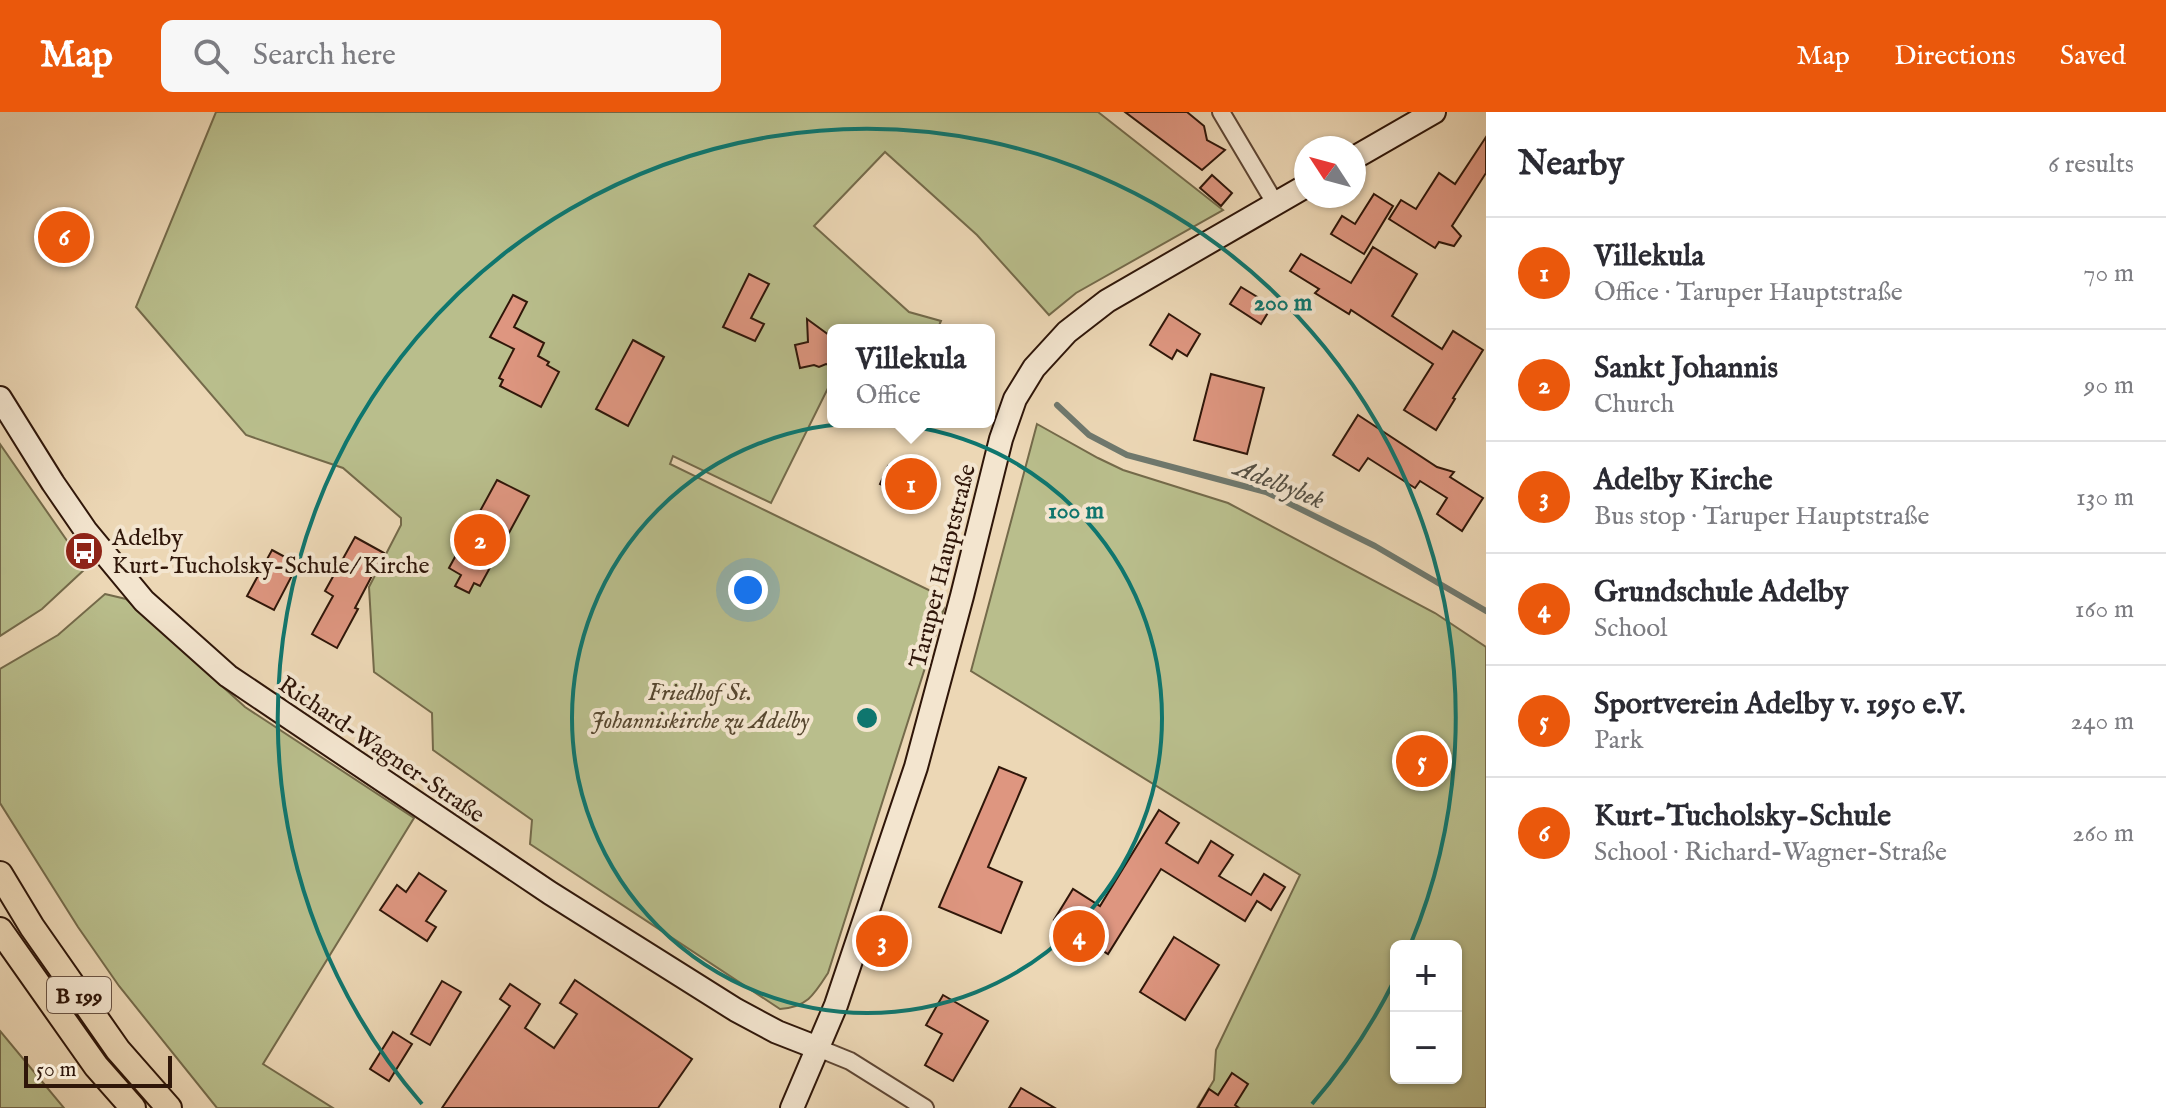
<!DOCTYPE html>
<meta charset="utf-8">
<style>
body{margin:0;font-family:"IM FELL English",serif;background:#f7f7f7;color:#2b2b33}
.controls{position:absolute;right:24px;bottom:24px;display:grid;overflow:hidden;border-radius:12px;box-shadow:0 2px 6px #0004}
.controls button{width:72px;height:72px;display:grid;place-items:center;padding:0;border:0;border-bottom:2px solid #e1e1e2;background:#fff;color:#2b2b33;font:40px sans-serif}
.compass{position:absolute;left:1294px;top:24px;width:72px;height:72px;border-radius:50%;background:#fff;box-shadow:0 2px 6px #0004;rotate:306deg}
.scale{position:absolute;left:24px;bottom:20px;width:148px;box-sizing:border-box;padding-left:8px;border:4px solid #2f1609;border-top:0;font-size:22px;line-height:28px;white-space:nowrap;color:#2f1609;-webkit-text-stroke:6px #f3e5cf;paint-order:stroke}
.you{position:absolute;left:748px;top:478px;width:28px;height:28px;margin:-20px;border:6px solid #fff;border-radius:50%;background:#1a73e8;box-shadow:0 0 0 12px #1a73e833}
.badge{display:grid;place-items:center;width:52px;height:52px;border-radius:50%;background:#ea580c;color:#fff;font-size:26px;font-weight:700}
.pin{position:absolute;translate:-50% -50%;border:4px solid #fff;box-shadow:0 2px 8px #0006}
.popup{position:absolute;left:827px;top:212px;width:168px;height:104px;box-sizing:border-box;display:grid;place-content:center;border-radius:12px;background:#fff;filter:drop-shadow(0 2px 6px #0005);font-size:26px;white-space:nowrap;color:#7c7c81}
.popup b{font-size:30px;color:#2b2b33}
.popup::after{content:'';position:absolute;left:50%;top:100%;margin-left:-16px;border:16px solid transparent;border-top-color:#fff}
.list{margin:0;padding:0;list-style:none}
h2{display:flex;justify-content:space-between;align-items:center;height:104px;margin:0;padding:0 32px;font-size:34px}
h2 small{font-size:26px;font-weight:400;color:#7c7c81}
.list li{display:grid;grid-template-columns:52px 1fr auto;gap:24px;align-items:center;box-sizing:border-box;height:112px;padding:0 32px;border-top:2px solid #e1e1e2}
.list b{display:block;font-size:30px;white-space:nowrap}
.list p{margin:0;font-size:26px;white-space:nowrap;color:#7c7c81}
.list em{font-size:26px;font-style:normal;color:#7c7c81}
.icon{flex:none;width:44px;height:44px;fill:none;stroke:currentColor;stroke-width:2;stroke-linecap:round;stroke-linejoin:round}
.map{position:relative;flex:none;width:1486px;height:996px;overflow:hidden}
header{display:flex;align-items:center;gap:48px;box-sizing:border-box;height:112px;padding:0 40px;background:#ea580c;color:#fff}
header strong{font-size:38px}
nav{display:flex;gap:44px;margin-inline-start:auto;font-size:28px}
.search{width:560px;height:72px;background:#f7f7f7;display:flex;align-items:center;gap:20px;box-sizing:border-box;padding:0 28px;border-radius:12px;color:#7c7c81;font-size:30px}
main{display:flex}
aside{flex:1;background:#fff}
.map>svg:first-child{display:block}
</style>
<header>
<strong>Map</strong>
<div class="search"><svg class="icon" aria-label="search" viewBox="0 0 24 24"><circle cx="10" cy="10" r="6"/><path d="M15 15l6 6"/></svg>Search here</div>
<nav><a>Map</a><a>Directions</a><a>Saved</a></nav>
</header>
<main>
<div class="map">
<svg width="1486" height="996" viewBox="0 0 1486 996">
<rect width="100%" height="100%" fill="#ecd7b5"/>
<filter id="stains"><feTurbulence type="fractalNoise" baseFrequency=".0025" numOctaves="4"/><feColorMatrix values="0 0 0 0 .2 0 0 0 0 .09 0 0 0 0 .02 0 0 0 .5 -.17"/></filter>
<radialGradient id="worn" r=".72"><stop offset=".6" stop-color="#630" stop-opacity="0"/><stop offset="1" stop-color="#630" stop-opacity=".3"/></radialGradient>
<g fill="#b9be8c" stroke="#746a4a" stroke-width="2" fill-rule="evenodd">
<path d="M216,0H1098L1223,98L1076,181L1049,203L977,123L885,40L814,114L909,200L941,209L937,218H833V270H831L771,391L673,344L670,352L937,482L944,496L828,861C814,883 807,895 780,897L530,732L532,708L433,638L432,601L374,560L369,475L401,413V406L343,356L246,323L136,195Z"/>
<path d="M1037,312L1098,346L1123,358L1228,391L1435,501L1486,535V996H1197L1214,968L1216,938L1300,763L971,559ZM1396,834H1456V966H1396Z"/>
<polygon points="0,332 86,456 42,497 0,524"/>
<polygon points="105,482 126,487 245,595 414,706 263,952 333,996 217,996 119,874 78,815 0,691 0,557 58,523"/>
<polygon points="0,919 64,996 0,996"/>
</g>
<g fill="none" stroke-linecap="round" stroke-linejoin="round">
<polyline stroke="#6f786d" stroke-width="6" points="1057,293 1089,323 1127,343 1266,380 1375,434 1486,499"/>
</g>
<g fill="#de9680" stroke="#2f1609" stroke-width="2">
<polygon points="1125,0 1187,0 1204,14 1207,28 1225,38 1202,58"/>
<polygon points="1486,25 1486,61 1452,114 1461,124 1454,134 1439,130 1435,136 1389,107 1401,88 1416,97 1439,61 1455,72"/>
<polygon points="1212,63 1232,81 1221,94 1200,76"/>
<polygon points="1374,82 1393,94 1364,142 1331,122 1342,104 1355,112"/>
<polygon points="1373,135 1417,162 1392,204 1442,237 1453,219 1483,238 1453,286 1455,287 1436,318 1404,298 1433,252 1351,198 1349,202 1315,181 1319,177 1290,159 1301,142 1351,171"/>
<polygon points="749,162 769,172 751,206 764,212 755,229 723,215"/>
<polygon points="1241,175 1272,194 1261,212 1230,192"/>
<polygon points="513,183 527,190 514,215 544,231 538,244 549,250 547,253 559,260 541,295 500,274 503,268 499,266 514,237 490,225"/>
<polygon points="1169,202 1200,222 1187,244 1177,238 1172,247 1150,233"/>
<polygon points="807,207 833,226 833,254 826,252 819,255 814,253 800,256 795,233 808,230"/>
<polygon points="633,228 664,245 628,314 596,297"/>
<polygon points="1211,262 1264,276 1247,342 1194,328"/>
<polygon points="1358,303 1437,355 1454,360 1450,365 1483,386 1462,419 1437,402 1447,386 1420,369 1415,376 1368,346 1359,359 1333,343"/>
<polygon points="888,354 923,369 916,385 898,377 897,380 880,372"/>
<polygon points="497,368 529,384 480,474 474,471 469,481 455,474 461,463 449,456"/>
<polygon points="355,425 384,441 355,496 358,497 337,536 312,522 333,484 325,479"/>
<polygon points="272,438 298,452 274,498 247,484"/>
<polygon points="999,655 1026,666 988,755 1022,770 1001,821 939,795"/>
<polygon points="1159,698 1179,711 1166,731 1198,751 1211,729 1233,743 1219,764 1251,783 1264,762 1285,775 1271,798 1257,789 1245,809 1161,757 1108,842 1054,808 1073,777 1100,794"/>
<polygon points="419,761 446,779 426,809 436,815 427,829 380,798 397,773 406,780"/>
<polygon points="1174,825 1219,853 1185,908 1140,880"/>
<polygon points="575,868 692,947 658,996 442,996 510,894 500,887 510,872 540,892 525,916 554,936 577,902 560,891"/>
<polygon points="442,869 461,880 430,933 411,922"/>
<polygon points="943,883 988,909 953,969 925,953 942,922 926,913"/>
<polygon points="393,920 412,932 389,969 370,957"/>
<polygon points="1232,961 1248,972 1235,993 1239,996 1198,996 1209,977 1218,983"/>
<polygon points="1021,976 1055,996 1009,996"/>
</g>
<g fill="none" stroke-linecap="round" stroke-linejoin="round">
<defs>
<g id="street">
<polyline points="1221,0 1275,91"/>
<polyline points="818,936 850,949 925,996"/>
</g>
<g id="secondary">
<polyline points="1354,46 1434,0"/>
<polyline points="0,286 53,371 86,419 144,489 228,564 550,781 736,898 777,920 818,936"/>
<polyline points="792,996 836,893 916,655 962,484 1001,327 1015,287 1034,256 1067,220 1107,189 1306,74"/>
</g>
<g id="primary">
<polyline points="0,762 32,815 118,938 169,996"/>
<polyline points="0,818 96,954 133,996"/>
</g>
</defs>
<use href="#street" stroke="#5e4634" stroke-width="20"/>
<use href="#secondary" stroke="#2f1609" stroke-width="26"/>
<use href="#primary" stroke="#2f1609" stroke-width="28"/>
<use href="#street" stroke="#f3e5cf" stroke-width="16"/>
<use href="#secondary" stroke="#f3e5cf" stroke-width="22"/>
<use href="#primary" stroke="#ecd7b5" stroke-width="24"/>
</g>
<g fill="none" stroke="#0f766e" stroke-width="4">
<circle cx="867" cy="606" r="295"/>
<path d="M1394 869A589 589 0 0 1 1312 992M422 992A589 589 0 1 1 1411 831"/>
</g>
<defs>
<symbol id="bus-disc" viewBox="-11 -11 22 22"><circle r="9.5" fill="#8f2418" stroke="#f3e5cf"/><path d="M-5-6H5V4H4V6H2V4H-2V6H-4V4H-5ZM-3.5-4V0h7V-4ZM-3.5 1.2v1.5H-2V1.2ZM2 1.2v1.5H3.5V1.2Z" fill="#fff"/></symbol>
</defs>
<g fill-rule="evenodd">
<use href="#bus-disc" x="62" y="417" width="44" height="44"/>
</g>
<g text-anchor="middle" stroke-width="8" stroke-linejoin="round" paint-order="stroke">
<rect fill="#f3e5cf" stroke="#6a5444" stroke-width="2" x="47" y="865" width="64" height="36" rx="6"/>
<g font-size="22" font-weight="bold" fill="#2f1609">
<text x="79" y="891">B 199</text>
</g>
<g font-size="24" fill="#2f1609" stroke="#f3e5cf" text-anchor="start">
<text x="112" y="433">Adelby<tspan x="112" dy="28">Kurt-Tucholsky-Schule/ Kirche</tspan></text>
</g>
<g font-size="24" fill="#2f1609" stroke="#f3e5cf">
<text transform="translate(942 454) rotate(-76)" y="8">Taruper Hauptstraße</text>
<text transform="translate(382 637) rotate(34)" y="8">Richard-Wagner-Straße</text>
</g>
<g font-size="24" font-style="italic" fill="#584830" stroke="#f3e5cf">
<text x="700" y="588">Friedhof St.<tspan x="700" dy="28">Johanniskirche zu Adelby</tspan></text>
</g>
<g font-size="26" font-style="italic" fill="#544f43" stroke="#f3e5cf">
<text transform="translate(1280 371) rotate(22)" y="9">Adelbybek</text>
</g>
</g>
<circle cx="867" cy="606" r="12" fill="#0f766e" stroke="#f3e5cf" stroke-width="4"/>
<g font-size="24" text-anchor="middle" font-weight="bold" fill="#0f766e" stroke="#f3e5cf" stroke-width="8" stroke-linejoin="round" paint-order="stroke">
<text x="1283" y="198">200 m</text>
<text x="1076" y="406">100 m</text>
</g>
<rect width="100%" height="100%" filter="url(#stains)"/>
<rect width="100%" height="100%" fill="url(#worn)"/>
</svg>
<div class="controls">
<button>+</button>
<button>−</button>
</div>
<svg class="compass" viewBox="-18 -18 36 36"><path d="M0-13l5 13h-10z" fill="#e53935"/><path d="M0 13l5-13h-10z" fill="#7c7c81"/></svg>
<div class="scale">50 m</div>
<div class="you"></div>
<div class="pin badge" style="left:911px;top:372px">1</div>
<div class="popup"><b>Villekula</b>Office</div>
<div class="pin badge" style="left:480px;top:428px">2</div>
<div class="pin badge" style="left:882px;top:829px">3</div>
<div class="pin badge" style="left:1079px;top:824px">4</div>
<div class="pin badge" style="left:1422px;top:649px">5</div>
<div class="pin badge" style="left:64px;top:125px">6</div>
</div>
<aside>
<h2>Nearby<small>6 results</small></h2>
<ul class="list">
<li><span class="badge">1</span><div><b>Villekula</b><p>Office · Taruper Hauptstraße</p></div><em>70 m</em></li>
<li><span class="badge">2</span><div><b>Sankt Johannis</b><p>Church</p></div><em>90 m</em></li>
<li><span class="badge">3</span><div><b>Adelby Kirche</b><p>Bus stop · Taruper Hauptstraße</p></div><em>130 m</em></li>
<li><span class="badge">4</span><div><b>Grundschule Adelby</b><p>School</p></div><em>160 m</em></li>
<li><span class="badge">5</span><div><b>Sportverein Adelby v. 1950 e.V.</b><p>Park</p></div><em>240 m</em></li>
<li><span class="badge">6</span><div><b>Kurt-Tucholsky-Schule</b><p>School · Richard-Wagner-Straße</p></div><em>260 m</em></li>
</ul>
</aside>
</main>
